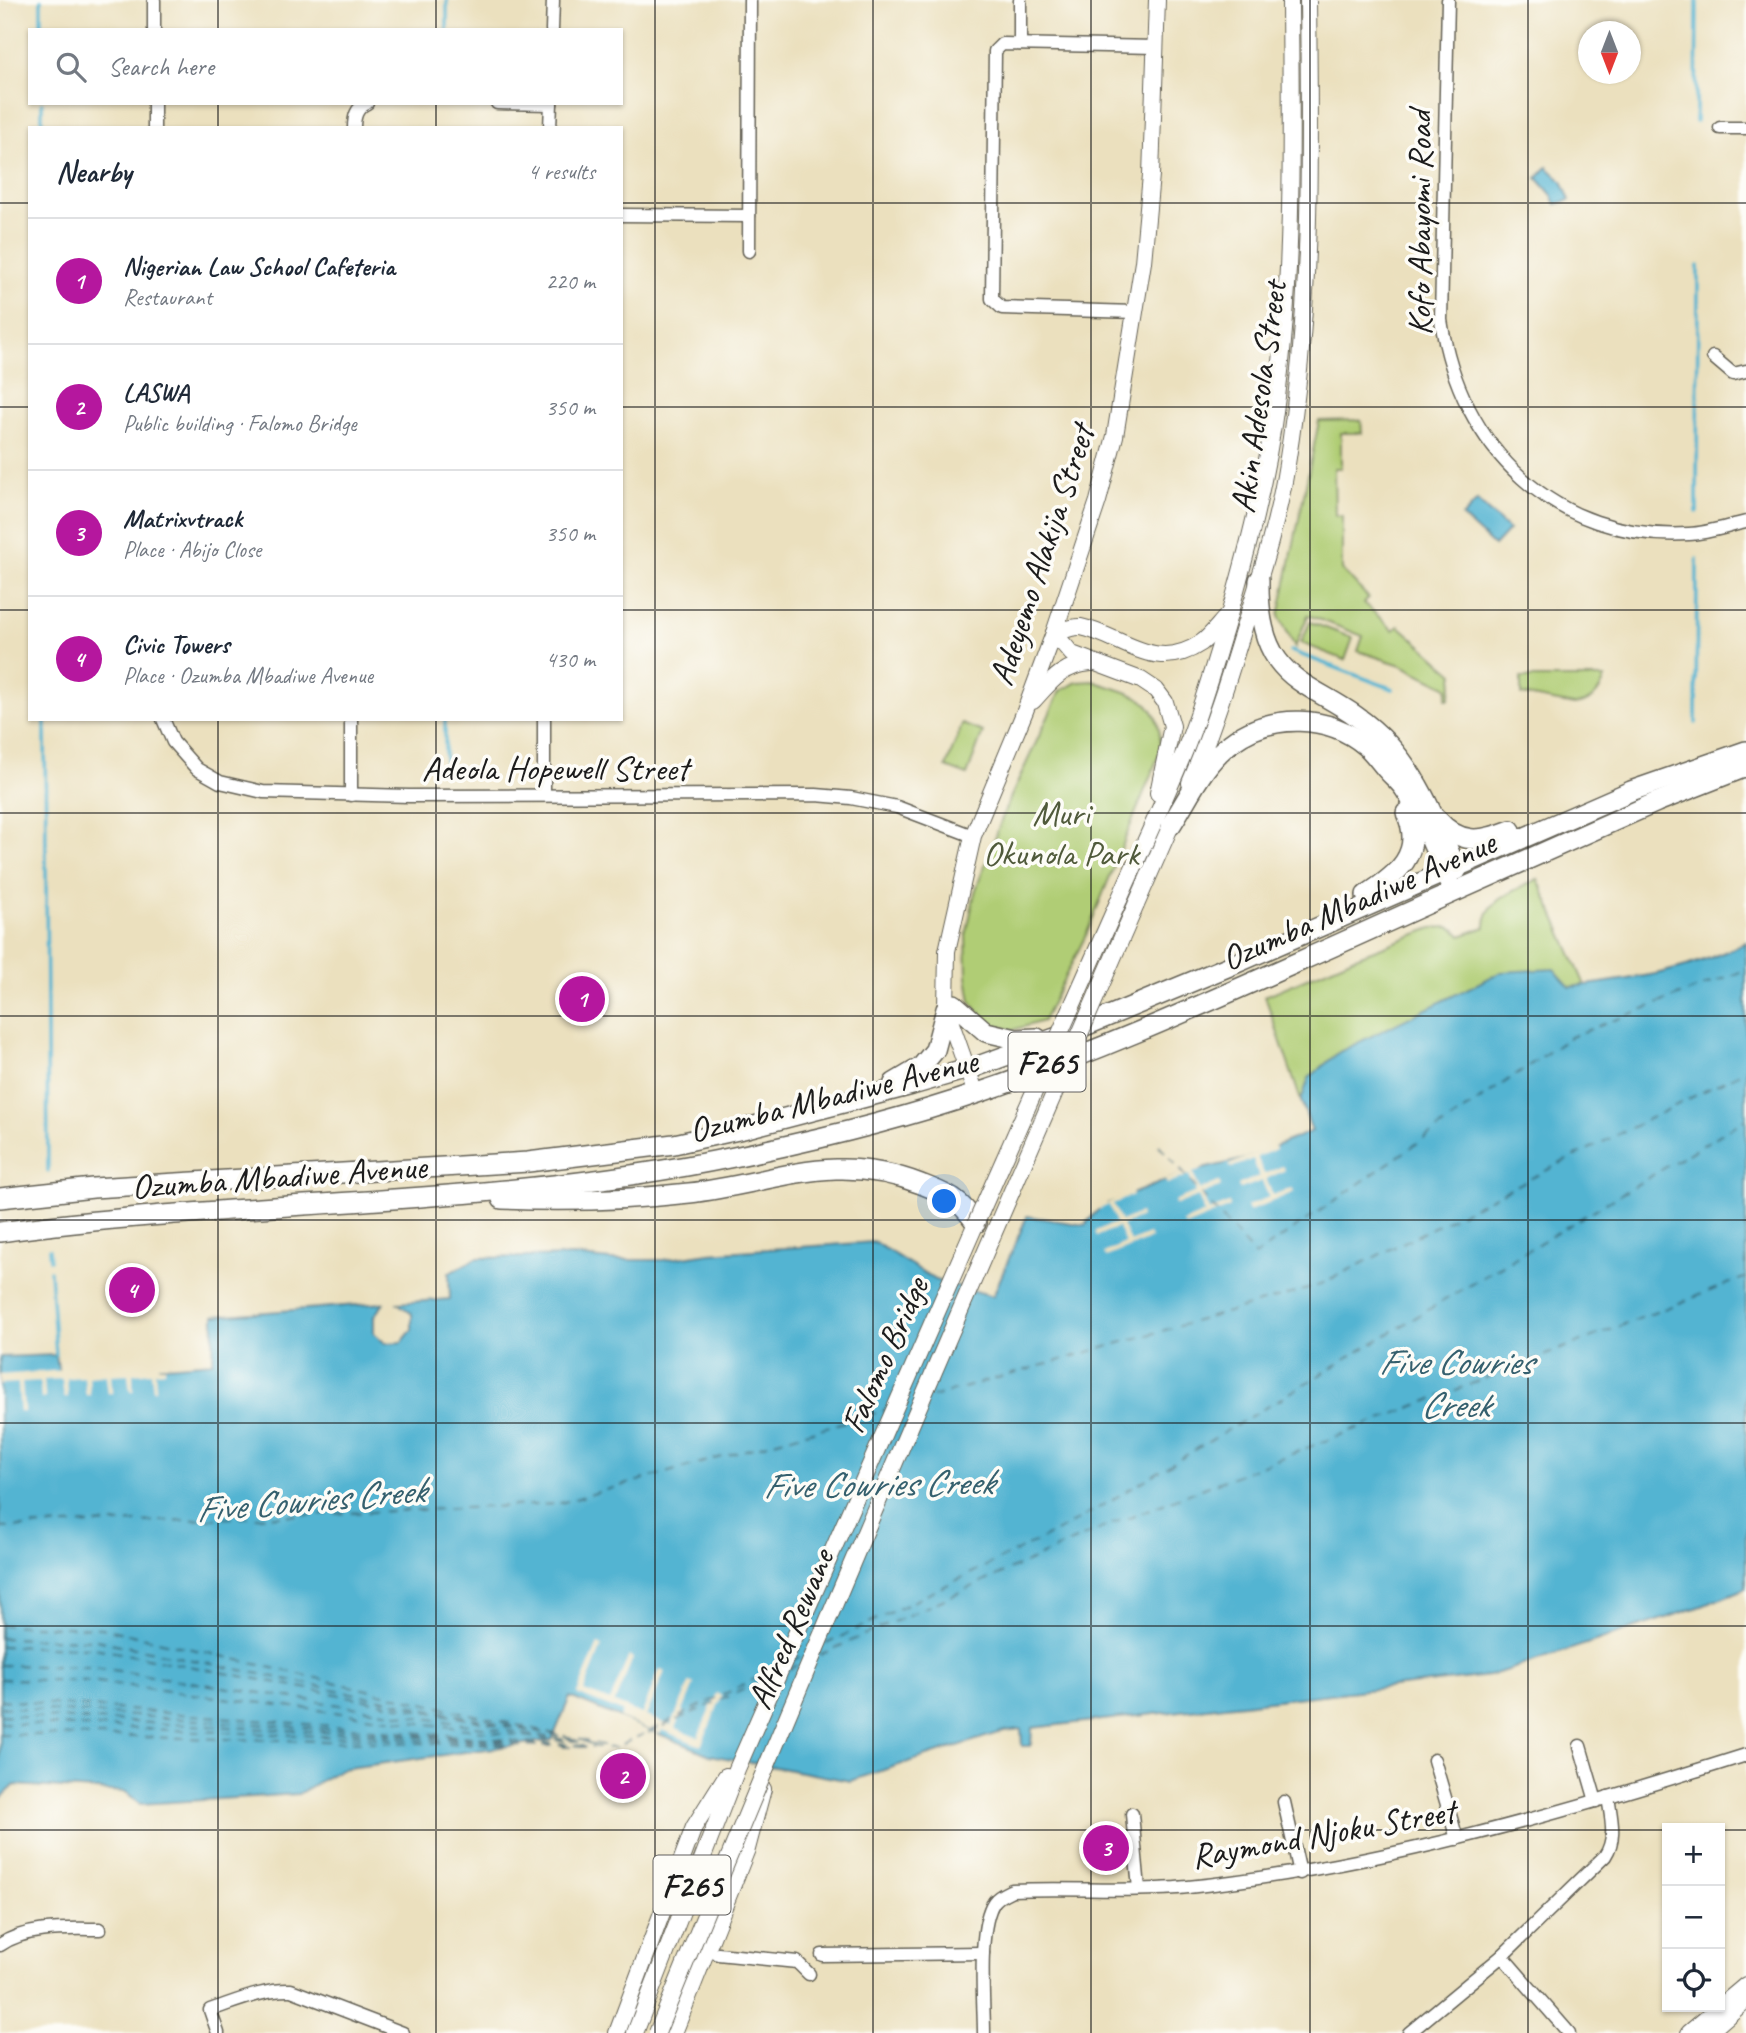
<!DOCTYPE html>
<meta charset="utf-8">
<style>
body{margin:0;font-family:Caveat,sans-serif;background:#f6f6f7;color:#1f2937}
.controls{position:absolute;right:21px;bottom:21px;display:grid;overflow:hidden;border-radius:0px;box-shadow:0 2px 5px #0004}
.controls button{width:63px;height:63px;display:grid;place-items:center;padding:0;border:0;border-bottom:2px solid #e0e1e3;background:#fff;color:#1f2937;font:35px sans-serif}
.compass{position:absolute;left:1578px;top:21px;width:63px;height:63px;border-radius:50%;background:#fff;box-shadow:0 2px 5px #0004;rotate:180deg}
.you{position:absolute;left:945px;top:1202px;width:24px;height:24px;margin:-18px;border:5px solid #fff;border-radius:50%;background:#1a73e8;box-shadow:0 0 0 10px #1a73e833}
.badge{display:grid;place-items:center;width:46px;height:46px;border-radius:50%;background:#b5179e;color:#fff;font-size:23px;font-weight:700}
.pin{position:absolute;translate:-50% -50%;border:4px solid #fff;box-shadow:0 2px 7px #0006}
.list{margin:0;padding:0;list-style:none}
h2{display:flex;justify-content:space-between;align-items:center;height:91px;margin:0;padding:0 28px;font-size:30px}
h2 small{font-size:23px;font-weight:400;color:#747a83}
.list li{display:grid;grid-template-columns:46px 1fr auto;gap:21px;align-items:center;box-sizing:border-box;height:126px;padding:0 28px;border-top:2px solid #e0e1e3}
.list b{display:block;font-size:26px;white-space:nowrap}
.list p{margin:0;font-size:23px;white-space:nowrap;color:#747a83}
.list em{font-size:23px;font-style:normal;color:#747a83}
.icon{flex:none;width:38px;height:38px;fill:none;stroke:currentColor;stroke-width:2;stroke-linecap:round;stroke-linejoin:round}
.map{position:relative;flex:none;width:1746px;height:2033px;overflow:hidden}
.search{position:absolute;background:#fff;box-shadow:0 2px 5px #0004;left:28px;top:28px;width:595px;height:77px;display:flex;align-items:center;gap:18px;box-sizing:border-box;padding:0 24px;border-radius:0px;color:#747a83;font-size:26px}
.panel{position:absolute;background:#fff;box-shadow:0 2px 5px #0004;left:28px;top:126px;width:595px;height:595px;border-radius:0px}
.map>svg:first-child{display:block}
</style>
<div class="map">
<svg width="1746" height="2033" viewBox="0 0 1746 2033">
<rect width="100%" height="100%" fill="#fdfcf7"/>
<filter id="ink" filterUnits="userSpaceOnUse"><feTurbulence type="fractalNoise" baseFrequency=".0143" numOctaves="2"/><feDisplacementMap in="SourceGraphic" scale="14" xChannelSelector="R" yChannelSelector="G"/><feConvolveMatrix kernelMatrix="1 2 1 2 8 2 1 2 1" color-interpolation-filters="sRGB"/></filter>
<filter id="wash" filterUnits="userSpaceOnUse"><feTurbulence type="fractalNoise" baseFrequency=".00686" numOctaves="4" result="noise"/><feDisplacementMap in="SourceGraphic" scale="28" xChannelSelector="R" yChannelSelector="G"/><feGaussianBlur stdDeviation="1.57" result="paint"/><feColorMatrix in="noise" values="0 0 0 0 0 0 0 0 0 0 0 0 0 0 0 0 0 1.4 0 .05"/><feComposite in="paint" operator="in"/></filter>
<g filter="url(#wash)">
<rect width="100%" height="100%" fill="#ebe0be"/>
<g fill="#b0cd74" stroke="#667448" stroke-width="2">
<polygon points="1361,420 1362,433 1341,433 1341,468 1334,468 1335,515 1342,516 1342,570 1368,597 1364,603 1393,630 1399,626 1454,674 1449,699 1446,699 1448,688 1401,665 1358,651 1363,636 1308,615 1295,647 1279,616 1319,421"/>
<polygon points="1310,622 1353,638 1345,660 1301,643"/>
<path d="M1521,678H1605C1600,693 1591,704 1574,705L1521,695Z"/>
<path d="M1093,681C1138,697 1160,695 1161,750L1087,933L1043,1021L1013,1030L987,1023L971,1002L967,977L966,936L975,892L1007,805L1060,691L1077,682Z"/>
<polygon points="962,724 983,732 967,775 946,767"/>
<path d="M1538,879L1585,985L1570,987L1309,1078L1301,1101L1265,996L1353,958L1432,928L1449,927L1456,930L1461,936L1485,927C1484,899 1517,890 1538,879Z"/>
</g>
<g fill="#53b4d2" stroke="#386877" stroke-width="2">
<polygon points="1547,167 1562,181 1570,200 1556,204 1552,195 1537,178"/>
<polygon points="1477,501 1509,530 1494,546 1462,517"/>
<path d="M1746,942V1588L1702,1606L1489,1676L1032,1728L1031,1746H1022L1021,1729L1004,1731L850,1781L710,1755L570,1697L552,1740L341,1769L298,1794L140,1804L126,1792L15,1785L0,1799V1357L56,1355L59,1375L213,1362L214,1316L384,1303L374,1316V1333L385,1343L402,1342L412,1330V1314L398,1303L450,1299L449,1273L477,1258L573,1256L610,1260H663L709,1253L874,1242L936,1280L993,1296L1027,1216L1085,1225L1101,1206L1185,1173L1245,1159L1312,1131L1301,1101L1309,1078L1339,1052L1501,972L1554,969L1570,987C1633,979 1689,972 1746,942Z"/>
</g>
<g fill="#ebe0be">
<polygon points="1274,1145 1276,1149 1257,1157 1264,1174 1283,1166 1285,1170 1266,1179 1273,1195 1292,1188 1294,1192 1249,1211 1247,1206 1269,1197 1262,1181 1240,1189 1238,1185 1259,1176 1253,1159 1231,1168 1229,1165"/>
<polygon points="1212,1163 1193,1173 1200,1190 1219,1182 1221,1186 1202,1194 1209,1211 1229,1203 1230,1207 1185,1226 1183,1222 1205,1213 1198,1196 1176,1205 1174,1201 1196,1192 1189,1175 1167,1184 1165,1180 1193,1168"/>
<polygon points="1131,1191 1133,1195 1113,1204 1121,1221 1140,1213 1141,1217 1122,1225 1130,1242 1149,1234 1151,1238 1106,1257 1104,1253 1125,1243 1118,1227 1097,1236 1095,1231 1116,1223 1109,1205 1090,1213 1096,1206 1107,1201 1106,1204"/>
<polygon points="158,1363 159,1367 165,1367 165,1371 155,1372 156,1389 153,1389 151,1372 133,1374 133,1391 130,1391 128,1374 111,1375 112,1393 108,1393 106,1375 89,1377 90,1395 86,1395 84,1377 67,1378 68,1397 64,1397 62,1379 44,1380 45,1398 41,1399 40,1381 22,1382 24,1412 20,1412 18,1383 0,1384 0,1375"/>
<polygon points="598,1644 602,1646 584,1691 610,1701 629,1656 633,1658 614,1703 642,1714 660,1669 665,1671 646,1716 671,1726 690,1682 694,1684 676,1728 698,1737 717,1693 722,1696 701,1746 662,1730 660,1734 620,1718 622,1712 577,1694"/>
</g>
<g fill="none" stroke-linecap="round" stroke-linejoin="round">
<g stroke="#53b4d2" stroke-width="3.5">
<polyline points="41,0 41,30"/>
<polyline points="447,0 447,30"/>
<polyline points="42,103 42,128"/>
<polyline points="1696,121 1697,0"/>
<polyline points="1697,512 1698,266"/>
<polyline points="1291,651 1393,689"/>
<polyline points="45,719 48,1171"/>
<polyline points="445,719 445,774"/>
<polyline points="1696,723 1697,559"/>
<polyline points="49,1249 50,1260"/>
<polyline points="50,1271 56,1355"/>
</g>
<g stroke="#35606e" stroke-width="2" stroke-dasharray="9 7" stroke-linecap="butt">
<polyline points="1159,1145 1255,1256 1570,1037 1746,970"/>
<polyline points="932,1397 1315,1287 1746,1070"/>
<polyline points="0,1528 557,1504 886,1410"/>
<polyline points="0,1625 102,1628 607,1746"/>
<polyline points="0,1638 96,1640 569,1738"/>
<polyline points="826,1644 1070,1525 1746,1119"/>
<polyline points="0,1646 94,1648 535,1732"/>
<polyline points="820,1655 1109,1525 1746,1277"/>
<polyline points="792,1661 806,1654"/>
<polyline points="0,1665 93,1667 600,1745"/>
<polyline points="789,1669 803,1663"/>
<polyline points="0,1679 90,1681 569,1742"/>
<polyline points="0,1700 513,1740"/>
<polyline points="0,1707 615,1748 771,1671"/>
<polyline points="0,1715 513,1742"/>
<polyline points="0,1723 565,1746"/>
<polyline points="648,1733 767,1679"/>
<polyline points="0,1734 551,1746"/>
<polyline points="568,1739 586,1742"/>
<polyline points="563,1747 586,1747"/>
</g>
</g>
</g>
<g filter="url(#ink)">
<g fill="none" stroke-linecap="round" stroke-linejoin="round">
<defs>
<g id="minor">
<path d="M1448,0L1441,320C1460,448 1555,542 1689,534C1708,533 1728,526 1746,522"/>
<polyline points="154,30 154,0"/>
<polyline points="552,30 553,0"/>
<polyline points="1020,44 1020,0"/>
<polyline points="497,103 551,104"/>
<polyline points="154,128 154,103"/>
<path d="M354,128C354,117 356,108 367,103"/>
<polyline points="550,128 551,103"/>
<polyline points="1720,128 1746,128"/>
<polyline points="621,215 749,216"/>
<polyline points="749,251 750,0"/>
<polyline points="1135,312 1002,308 992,299 995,51 1002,44 1156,47"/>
<polyline points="1713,357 1733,374 1746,371"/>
<polyline points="163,719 173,742 197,769 220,782 263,792 409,796 816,795 851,798 897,807 973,836"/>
<polyline points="351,795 351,719"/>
<polyline points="544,795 544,719"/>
<polyline points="1580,1746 1596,1801"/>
<polyline points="1434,1760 1457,1839"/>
<polyline points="1284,1802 1300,1873"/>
<polyline points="1132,1814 1139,1889"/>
<path d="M0,1945C27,1926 69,1929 100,1929"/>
<polyline points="718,1954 797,1962 809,1974"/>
<polyline points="822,1955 983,1953"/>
<polyline points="1502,1956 1569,2033"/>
<path d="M218,2033L210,2010C237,2001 264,1989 291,1990L403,2033"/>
<path d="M984,2033C984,2001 977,1927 994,1902C998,1896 1006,1893 1012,1890C1071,1887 1130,1893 1188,1887C1379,1867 1563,1813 1746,1755"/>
<path d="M1409,2033L1502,1956L1605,1856C1617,1838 1611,1818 1608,1797"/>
</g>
<g id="major">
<polyline points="1054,633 1072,654 1141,680 1156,690 1165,702 1172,726 1158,793"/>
<path d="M1054,633C1062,631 1073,626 1081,627C1123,636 1155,674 1201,643C1211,636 1219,624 1228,615"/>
<path d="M1033,701C1051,681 1063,665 1091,663"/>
<path d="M1190,783C1213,729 1230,674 1247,618C1263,568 1279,516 1287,464C1312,310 1310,155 1308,0"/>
<path d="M1119,900C1140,852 1163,804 1183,755C1200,714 1212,671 1225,629C1247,553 1267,476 1277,397C1294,265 1291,132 1290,0"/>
<polyline points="1136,905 1175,816"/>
<polyline points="976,1094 946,1009 947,951 973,836 1025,711 1054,633 1098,501 1115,436 1143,262 1151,175 1157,0"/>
<polyline points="617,2033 694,1827 726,1776"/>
<polyline points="635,2033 737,1769 976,1223"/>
<polyline points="674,2033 747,1849 763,1789"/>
<polyline points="1689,2033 1746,1985"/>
<polyline points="1708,2033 1746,2000"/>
</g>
<g id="highway">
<path d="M1259,580C1257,699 1326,676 1388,744C1421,780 1438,826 1457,870"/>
<path d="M1437,819C1460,845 1480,842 1511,830"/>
<path d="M1171,825C1189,797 1204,762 1231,743C1271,713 1328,714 1366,746C1374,753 1380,762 1387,770C1393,777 1401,783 1405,790C1421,814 1438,856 1449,883"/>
<path d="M1366,895C1397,875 1425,853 1406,813"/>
<polyline points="954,1004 986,1032 1016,1039 1037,1038"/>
<polyline points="894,1083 921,1067 935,1050 946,1009"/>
<polyline points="0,1198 93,1188 528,1162 674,1144 743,1129 912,1085 978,1066 1063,1035 1232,965 1631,791 1746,751"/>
<path d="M502,1199C565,1202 627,1200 689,1193C776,1183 833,1150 921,1184C949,1195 958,1198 976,1223"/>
<path d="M0,1232C244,1199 493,1207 734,1157C816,1140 900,1120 978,1093C1099,1052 1215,999 1332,947C1440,898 1548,850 1657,802L1746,767"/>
</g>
</defs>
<use href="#minor" stroke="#646155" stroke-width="15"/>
<use href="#major" stroke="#646155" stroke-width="18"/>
<use href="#highway" stroke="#646155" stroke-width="22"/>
<use href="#minor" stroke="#fff" stroke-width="12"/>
<use href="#major" stroke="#fff" stroke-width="16"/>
<use href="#highway" stroke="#fff" stroke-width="19"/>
<defs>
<g id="major-bridge">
<polyline points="976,1223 1119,900"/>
<path d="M657,2033C810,1654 973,1280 1136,905"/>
</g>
</defs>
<use href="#major-bridge" stroke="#646155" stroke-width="18" stroke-linecap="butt"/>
<use href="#major-bridge" stroke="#fff" stroke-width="16"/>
</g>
</g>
<path fill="none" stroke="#1c1c1c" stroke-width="2" stroke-opacity="0.55" d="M218,0V30M436,0V30M655,0V2033M873,0V2033M1091,0V2033M1310,0V2033M1528,0V2033M218,103V128M436,103V128M0,203H30M621,203H1746M0,407H30M621,407H1746M0,610H30M621,610H1746M218,719V2033M436,719V2033M0,813H1746M0,1016H1746M0,1220H1746M0,1423H1746M0,1626H1746M0,1830H1667M1720,1830H1746"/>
<g text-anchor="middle" stroke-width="7" stroke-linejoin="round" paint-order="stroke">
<g fill="#fdfcf7" stroke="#605f5e" stroke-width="2">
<rect x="1008.5" y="1032.5" width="77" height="59" rx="5"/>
<rect x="653.5" y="1855.5" width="77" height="59" rx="5"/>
</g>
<g font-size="33" font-weight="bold" fill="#1c1c1c">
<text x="1047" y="1074">F265</text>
<text x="692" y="1897">F265</text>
</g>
<g font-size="35" fill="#1c1c1c" stroke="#fdfcf7">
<text transform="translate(1419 223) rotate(-90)" y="12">Kofo Abayomi Road</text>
<text transform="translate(1258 397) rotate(-82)" y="12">Akin Adesola Street</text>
<text transform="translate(1041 555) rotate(-72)" y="12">Adeyemo Alakija Street</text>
<text x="555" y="780">Adeola Hopewell Street</text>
<text transform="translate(1358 900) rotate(-24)" y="12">Ozumba Mbadiwe Avenue</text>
<text transform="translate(833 1095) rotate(-14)" y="12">Ozumba Mbadiwe Avenue</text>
<text transform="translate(279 1176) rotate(-4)" y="12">Ozumba Mbadiwe Avenue</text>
<text transform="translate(884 1355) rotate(-66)" y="12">Falomo Bridge</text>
<text transform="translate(790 1629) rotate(-67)" y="12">Alfred Rewane</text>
<text transform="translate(1323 1833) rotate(-10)" y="12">Raymond Njoku Street</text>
</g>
<g font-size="35" fill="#505a3b" stroke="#fdfcf7">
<text x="1061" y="825">Muri<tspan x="1061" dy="40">Okunola Park</tspan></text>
</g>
<g font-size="37" font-style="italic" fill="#35606e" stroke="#fdfcf7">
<text x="1455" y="1374">Five Cowries<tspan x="1455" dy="43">Creek</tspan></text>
<text transform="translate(878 1483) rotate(-1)" y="13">Five Cowries Creek</text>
<text transform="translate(310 1499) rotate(-5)" y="13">Five Cowries Creek</text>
</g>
</g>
</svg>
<div class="controls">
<button>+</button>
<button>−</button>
<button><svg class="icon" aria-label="locate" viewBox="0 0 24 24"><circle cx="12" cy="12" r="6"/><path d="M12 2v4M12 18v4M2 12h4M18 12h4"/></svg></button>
</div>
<svg class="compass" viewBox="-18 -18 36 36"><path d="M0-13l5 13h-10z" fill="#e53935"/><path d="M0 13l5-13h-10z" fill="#747a83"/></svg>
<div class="you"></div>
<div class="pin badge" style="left:582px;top:999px">1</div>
<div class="pin badge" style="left:623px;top:1776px">2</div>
<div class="pin badge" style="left:1106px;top:1848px">3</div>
<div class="pin badge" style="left:132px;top:1290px">4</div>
<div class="search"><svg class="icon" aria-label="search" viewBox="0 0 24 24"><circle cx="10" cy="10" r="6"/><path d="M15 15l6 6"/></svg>Search here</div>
<section class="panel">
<h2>Nearby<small>4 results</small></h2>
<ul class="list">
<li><span class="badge">1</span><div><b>Nigerian Law School Cafeteria</b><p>Restaurant</p></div><em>220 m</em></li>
<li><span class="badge">2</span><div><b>LASWA</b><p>Public building · Falomo Bridge</p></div><em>350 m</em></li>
<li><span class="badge">3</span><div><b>Matrixvtrack</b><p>Place · Abijo Close</p></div><em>350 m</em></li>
<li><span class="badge">4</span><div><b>Civic Towers</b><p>Place · Ozumba Mbadiwe Avenue</p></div><em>430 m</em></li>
</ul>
</section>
</div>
